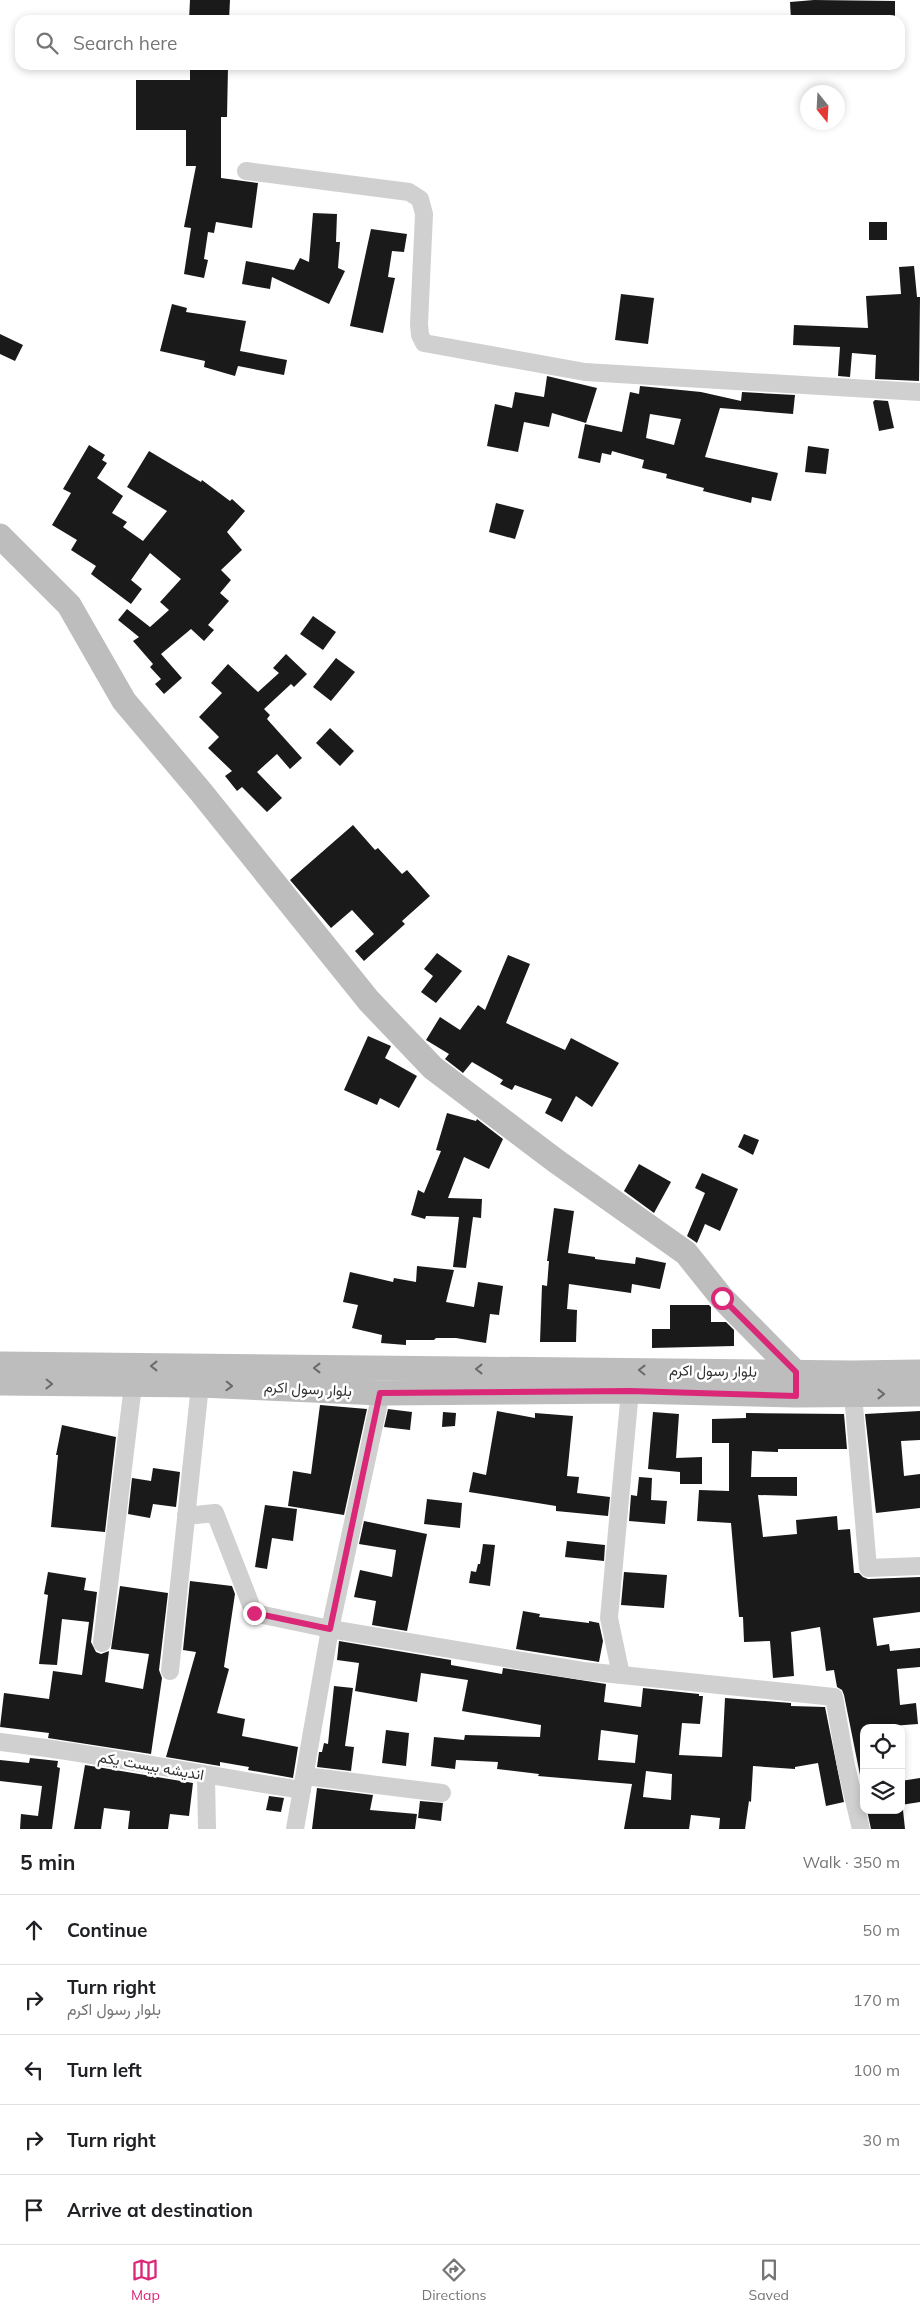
<!DOCTYPE html>
<meta charset="utf-8">
<style>
body{margin:0;font-family:Mulish,Vazirmatn,sans-serif;background:#f2f2f2;color:#202124}
.controls{position:absolute;right:15px;bottom:15px;display:grid;overflow:hidden;border-radius:10px;box-shadow:0 2px 8px #0003}
.controls button{width:45px;height:45px;display:grid;place-items:center;padding:0;border:0;border-bottom:1px solid #e0e0e0;background:#fff;color:#202124;font:25px sans-serif}
.compass{position:absolute;left:800px;top:85px;width:45px;height:45px;border-radius:50%;background:#fff;box-shadow:0 2px 8px #0003;rotate:162deg}
.stop{position:absolute;width:15px;height:15px;margin:-11px;border:4px solid #db2777;border-radius:50%;background:#fff}
.stop.end{background:#db2777;border-color:#fff;box-shadow:0 1px 5px #0008}
.list{margin:0;padding:0;list-style:none}
h2{display:flex;justify-content:space-between;align-items:center;height:65px;margin:0;padding:0 20px;font-size:21px}
h2 small{font-size:16px;font-weight:400;color:#757577}
.list li{display:grid;grid-template-columns:32px 1fr auto;gap:15px;align-items:center;box-sizing:border-box;height:70px;padding:0 20px;border-top:1px solid #e0e0e0}
.list b{display:block;font-size:19px;white-space:nowrap}
.list p{margin:0;font-size:16px;white-space:nowrap;color:#757577}
.list em{font-size:16px;font-style:normal;color:#757577}
.icon{flex:none;width:28px;height:28px;fill:none;stroke:currentColor;stroke-width:2;stroke-linecap:round;stroke-linejoin:round}
.map{position:relative;flex:none;width:920px;height:1829px;overflow:hidden}
.search{position:absolute;background:#fff;box-shadow:0 2px 8px #0003;left:15px;right:15px;top:15px;height:55px;display:flex;align-items:center;gap:12px;box-sizing:border-box;padding:0 18px;border-radius:15px;color:#757577;font-size:19px}
.sheet{height:415px;background:#fff}
nav{display:flex;justify-content:space-around;align-items:center;box-sizing:border-box;height:70px;border-top:1px solid #e0e0e0;background:#fff;font-size:14px;color:#757577}
nav a{display:grid;justify-items:center;gap:2px}
nav .on{color:#db2777}
.map>svg:first-child{display:block}
</style>
<div class="map">
<svg width="920" height="1829" viewBox="0 0 920 1829">
<rect width="100%" height="100%" fill="#fff"/>
<g fill="#1a1a1a" fill-rule="evenodd">
<polygon points="190,0 230,0 229,20 189,20"/>
<polygon points="814,0 895,1 895,20 791,20 790,2"/>
<polygon points="190,67 228,67 227,117 221,117 221,178 258,183 252,228 216,222 214,233 208,232 204,259 208,260 204,278 184,274 191,228 184,227 196,166 186,166 186,130 136,130 136,80 190,80"/>
<polygon points="313,213 337,214 336,242 340,242 338,268 345,271 329,304 272,277 270,289 242,284 246,261 294,270 300,258 309,262"/>
<rect x="869" y="222" width="18" height="18"/>
<polygon points="371,229 407,234 404,252 392,251 388,277 395,278 383,333 350,326"/>
<polygon points="914,266 917,297 920,297 919,381 875,379 876,355 852,353 850,377 838,376 840,347 793,345 794,325 868,328 866,296 901,294 899,267"/>
<polygon points="621,294 654,298 648,344 615,340"/>
<polygon points="172,304 187,308 186,312 246,321 240,351 287,360 284,375 238,366 235,376 204,367 205,361 160,351"/>
<polygon points="0,334 23,345 15,361 0,354"/>
<polygon points="547,376 597,388 586,423 552,413 549,427 524,422 518,452 487,446 495,404 512,408 515,392 544,397"/>
<path d="M640,386L701,392L741,401L742,392L795,395L793,414L720,408L705,457L778,473L771,501L752,497L751,503L703,491L704,488L666,478L667,474L642,468L644,460L612,451L611,455L602,453L600,463L578,458L585,424L622,432L630,392L639,394ZM650,414L681,419L674,445L646,438Z"/>
<polygon points="875,400 888,401 894,428 879,431 873,402"/>
<polygon points="89,445 105,455 102,460 107,463 97,478 123,496 112,513 127,522 123,527 143,541 167,511 127,487 149,451 201,482 202,480 230,501 232,499 245,511 227,532 242,550 221,570 231,580 220,593 229,601 208,625 214,630 204,641 191,629 161,654 182,678 164,694 155,684 161,679 150,667 153,664 133,641 139,637 118,620 127,609 150,627 169,610 160,602 181,579 150,553 131,580 142,589 131,604 91,574 96,566 71,550 77,540 52,525 71,493 63,489"/>
<polygon points="808,446 829,449 826,474 805,472"/>
<polygon points="496,503 524,510 515,539 489,532"/>
<polygon points="313,616 336,632 323,650 300,634"/>
<polygon points="286,654 307,674 294,687 291,684 264,709 270,715 267,719 302,758 290,769 277,754 257,772 282,798 267,812 242,787 237,791 225,776 232,771 208,748 219,737 199,717 222,693 211,683 228,664 258,692 279,673 273,668"/>
<polygon points="336,658 355,672 331,701 313,687"/>
<polygon points="330,728 354,751 340,766 316,743"/>
<polygon points="353,825 375,850 378,848 402,874 407,870 430,896 402,921 405,924 364,961 355,951 374,934 352,910 331,928 290,880"/>
<polygon points="437,953 462,971 436,1003 421,992 433,976 424,969"/>
<polygon points="508,955 530,964 506,1023 565,1050 571,1038 619,1063 592,1107 576,1096 562,1122 545,1113 552,1099 515,1085 512,1090 500,1084 503,1080 472,1062 463,1073 445,1059 449,1054 426,1040 440,1017 460,1030 478,1005 485,1010"/>
<polygon points="368,1036 391,1046 385,1058 417,1076 399,1108 380,1098 377,1105 344,1090"/>
<polygon points="447,1113 476,1121 477,1119 503,1139 489,1169 464,1157 448,1198 482,1199 481,1218 473,1217 466,1268 453,1267 459,1217 426,1216 425,1219 411,1215 418,1190 424,1193 441,1151 436,1150"/>
<polygon points="744,1134 759,1140 753,1155 738,1147"/>
<polygon points="639,1164 671,1182 654,1213 624,1191"/>
<polygon points="702,1173 738,1189 720,1231 705,1224 697,1243 687,1236 705,1193 695,1188"/>
<polygon points="554,1208 574,1211 568,1253 595,1257 595,1259 635,1264 636,1257 666,1263 660,1289 632,1284 631,1293 569,1284 567,1309 577,1310 576,1342 540,1342 542,1285 547,1286 549,1261 547,1261"/>
<polygon points="417,1266 454,1270 446,1302 474,1307 478,1282 503,1286 499,1315 490,1314 486,1343 456,1338 436,1338 434,1340 406,1340 406,1345 381,1343 382,1335 352,1328 358,1305 343,1302 350,1272 393,1282 394,1278 416,1282"/>
<polygon points="670,1305 709,1305 711,1307 711,1322 726,1322 734,1330 734,1346 652,1348 652,1329 670,1329"/>
<polygon points="320,1405 367,1409 344,1515 288,1506 293,1471 311,1474"/>
<polygon points="388,1409 412,1412 410,1430 384,1427"/>
<polygon points="497,1411 535,1418 535,1413 573,1416 567,1476 579,1477 577,1493 610,1497 608,1516 556,1511 556,1506 469,1492 473,1472 486,1475"/>
<polygon points="920,1411 920,1440 901,1441 904,1476 920,1474 920,1508 876,1513 865,1414"/>
<polygon points="443,1412 456,1413 455,1426 442,1427"/>
<polygon points="653,1412 679,1414 676,1458 702,1457 702,1484 680,1484 680,1472 648,1469"/>
<polygon points="746,1413 844,1414 847,1449 778,1449 778,1452 752,1451 751,1477 797,1477 797,1496 758,1495 763,1537 797,1534 796,1520 837,1516 838,1530 850,1529 854,1573 859,1573 863,1577 868,1579 920,1577 920,1612 873,1618 877,1646 889,1644 890,1651 920,1648 920,1667 897,1669 900,1705 916,1703 918,1724 864,1728 864,1795 844,1695 842,1690 837,1687 834,1670 826,1671 820,1627 791,1632 794,1676 773,1678 770,1641 744,1642 743,1617 739,1617 731,1523 697,1521 699,1490 729,1491 729,1443 712,1443 712,1419 746,1418"/>
<polygon points="62,1425 116,1437 105,1532 51,1527 58,1455 56,1455"/>
<polygon points="153,1468 180,1472 176,1507 153,1504 150,1518 128,1514 132,1478 151,1481"/>
<polygon points="639,1477 652,1478 651,1500 667,1501 665,1524 629,1521 631,1495 637,1496"/>
<polygon points="427,1499 462,1503 460,1528 424,1524"/>
<polygon points="265,1505 297,1509 293,1541 272,1538 267,1569 255,1567"/>
<polygon points="364,1521 427,1534 407,1631 372,1625 376,1601 354,1597 360,1570 392,1577 396,1550 359,1544"/>
<polygon points="567,1541 605,1545 604,1561 565,1557"/>
<polygon points="483,1544 495,1545 490,1586 469,1583 471,1571 476,1572 478,1564 480,1564"/>
<polygon points="48,1572 86,1578 84,1590 97,1592 91,1642 96,1652 101,1654 109,1651 105,1682 143,1689 149,1654 111,1649 120,1586 168,1593 159,1670 162,1678 151,1754 48,1738 49,1733 0,1727 4,1693 49,1699 53,1671 82,1675 89,1622 62,1619 57,1665 39,1664 48,1595 44,1594"/>
<polygon points="624,1572 667,1575 664,1608 621,1605"/>
<polygon points="190,1581 232,1586 235,1594 224,1667 229,1669 217,1713 245,1719 242,1736 298,1747 293,1778 248,1770 249,1767 220,1762 220,1766 166,1757 196,1652 183,1650"/>
<polygon points="523,1611 540,1614 539,1617 589,1623 589,1621 599,1623 603,1641 599,1662 516,1649"/>
<path d="M339,1641L451,1660V1665L502,1674L503,1668L606,1684L604,1702L641,1707L643,1688L699,1694V1696H703L700,1724L682,1723L679,1755L722,1757L725,1698L791,1703V1706L825,1707L844,1802L826,1806L818,1763L795,1767V1769L753,1766L751,1802L749,1801L745,1829H719L720,1818L691,1815L689,1829H624L632,1784L538,1776L539,1774L497,1769L498,1762L456,1760L455,1769L431,1766L434,1737L464,1740L465,1735L540,1737L541,1725L462,1711L468,1680L421,1673L417,1702L355,1691L359,1663L337,1660ZM601,1730L638,1735L635,1763L598,1760ZM646,1771L672,1774L671,1800L643,1797Z"/>
<polygon points="334,1686 353,1688 345,1746 354,1747 351,1771 317,1767 319,1752 322,1752 324,1743 328,1744"/>
<polygon points="386,1730 409,1733 406,1766 382,1763"/>
<polygon points="30,1758 58,1761 57,1767 60,1768 52,1829 20,1829 21,1814 38,1816 42,1786 0,1781 0,1760 29,1763"/>
<polygon points="85,1765 193,1783 189,1816 170,1814 168,1829 128,1829 130,1811 104,1808 101,1829 74,1829"/>
<polygon points="920,1778 920,1802 901,1805 901,1781"/>
<polygon points="317,1788 373,1795 370,1810 417,1814 415,1829 312,1829"/>
<polygon points="269,1796 284,1798 281,1812 266,1810"/>
<polygon points="420,1801 443,1803 441,1821 418,1818"/>
<polygon points="867,1810 903,1810 905,1829 871,1829"/>
</g>
<g fill="none" stroke-linecap="round" stroke-linejoin="round">
<g stroke="#d0d0d0" stroke-width="18">
<polyline points="246,171 409,192 420,199 424,214 419,324 420,335 424,343 585,372 920,392"/>
<polyline points="853,1394 868,1568 920,1566"/>
<polyline points="186,1516 215,1513 254,1613 330,1629 583,1671 834,1697 846,1766 861,1829"/>
<polyline points="102,1643 133,1385"/>
<polyline points="170,1671 200,1385"/>
<polyline points="621,1675 609,1618 630,1391"/>
<path d="M0,1742C101,1754 201,1775 302,1790"/>
<polyline points="206,1776 207,1829"/>
<polyline points="305,1776 442,1793"/>
<polyline points="295,1829 330,1629 381,1393"/>
</g>
<g stroke="#bdbdbd" stroke-width="25">
<polyline points="0,536 69,605 124,701 201,792 369,1001 433,1068 556,1161 686,1253 722,1298 796,1373"/>
<polyline points="0,1364 853,1373 920,1372"/>
<polyline points="0,1383 200,1385 381,1393 630,1391 796,1395 920,1394"/>
</g>
</g>
<defs><path id="oneway-chevron" d="M-2-3.5L2.5 0L-2 3.5" fill="none" stroke-width="1.6" stroke-linecap="round" stroke-linejoin="round" transform="scale(1.25)"/></defs>
<g stroke="#6a6a6a">
<use href="#oneway-chevron" transform="translate(154 1366) rotate(-180)"/>
<use href="#oneway-chevron" transform="translate(317 1368) rotate(-180)"/>
<use href="#oneway-chevron" transform="translate(479 1369) rotate(-180)"/>
<use href="#oneway-chevron" transform="translate(642 1370) rotate(-179)"/>
<use href="#oneway-chevron" transform="translate(49 1384) rotate(1)"/>
<use href="#oneway-chevron" transform="translate(229 1386) rotate(2)"/>
<use href="#oneway-chevron" transform="translate(881 1394)"/>
</g>
<g fill="none" stroke-linecap="round" stroke-linejoin="round">
<polyline stroke="#db2777" stroke-width="6" points="254,1613 330,1629 380,1393 630,1391 796,1396 796,1372 722,1298"/>
</g>
<g text-anchor="middle" stroke-width="5" stroke-linejoin="round" paint-order="stroke">
<g font-size="15" fill="#333" stroke="#fff">
<text transform="translate(713 1371) rotate(1)" y="5">بلوار رسول اکرم</text>
<text transform="translate(308 1389) rotate(3)" y="5">بلوار رسول اکرم</text>
<text transform="translate(151 1766) rotate(10)" y="5">اندیشه بیست یکم</text>
</g>
</g>
</svg>
<div class="controls">
<button><svg class="icon" aria-label="locate" viewBox="0 0 24 24"><circle cx="12" cy="12" r="6"/><path d="M12 2v4M12 18v4M2 12h4M18 12h4"/></svg></button>
<button><svg class="icon" aria-label="layers" viewBox="0 0 24 24"><path d="M12 4l9 5-9 5-9-5zM3 14l9 5 9-5"/></svg></button>
</div>
<svg class="compass" viewBox="-18 -18 36 36"><path d="M0-13l5 13h-10z" fill="#e53935"/><path d="M0 13l5-13h-10z" fill="#757577"/></svg>
<div class="stop" style="left:722px;top:1298px"></div>
<div class="stop end" style="left:254px;top:1613px"></div>
<div class="search"><svg class="icon" aria-label="search" viewBox="0 0 24 24"><circle cx="10" cy="10" r="6"/><path d="M15 15l6 6"/></svg>Search here</div>
</div>
<section class="sheet">
<h2>5 min<small>Walk · 350 m</small></h2>
<ul class="list">
<li><svg class="icon" aria-label="ahead" viewBox="0 0 24 24"><path d="M12 20V5M6 11l6-6 6 6"/></svg><div><b>Continue</b></div><em>50 m</em></li>
<li><svg class="icon" aria-label="right" viewBox="0 0 24 24"><path d="M7 20v-9h11M14 6l5 5-5 5"/></svg><div><b>Turn right</b><p>بلوار رسول اکرم</p></div><em>170 m</em></li>
<li><svg class="icon" aria-label="left" viewBox="0 0 24 24"><path d="M17 20v-9H6M10 6l-5 5 5 5"/></svg><div><b>Turn left</b></div><em>100 m</em></li>
<li><svg class="icon" aria-label="right" viewBox="0 0 24 24"><path d="M7 20v-9h11M14 6l5 5-5 5"/></svg><div><b>Turn right</b></div><em>30 m</em></li>
<li><svg class="icon" aria-label="arrive" viewBox="0 0 24 24"><path d="M6 21V4h12l-3 4 3 4H6"/></svg><div><b>Arrive at destination</b></div></li>
</ul>
</section>
<nav>
<a class="on"><svg class="icon" aria-label="map" viewBox="0 0 24 24"><path d="M3 6l6-2 6 2 6-2v14l-6 2-6-2-6 2zM9 4v14M15 6v14"/></svg>Map</a>
<a><svg class="icon" aria-label="directions" viewBox="0 0 24 24"><path d="M12 3l9 9-9 9-9-9zM9 14v-3h6M13 9l2 2-2 2"/></svg>Directions</a>
<a><svg class="icon" aria-label="saved" viewBox="0 0 24 24"><path d="M7 4h10v16l-5-4-5 4z"/></svg>Saved</a>
</nav>
